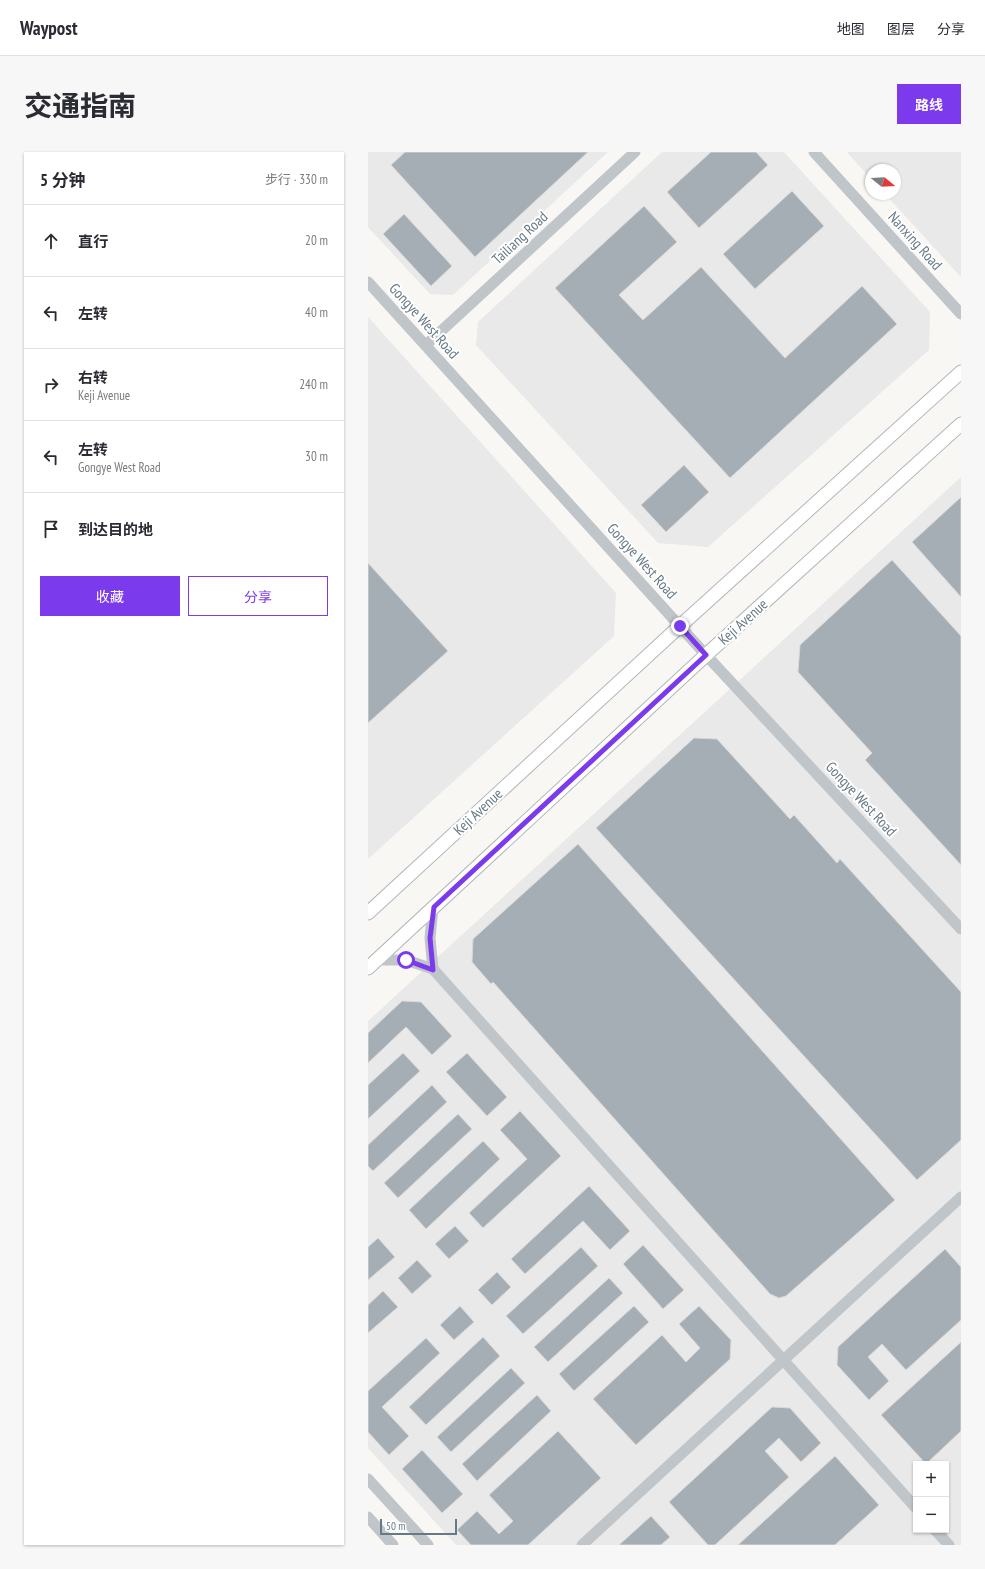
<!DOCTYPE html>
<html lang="zh">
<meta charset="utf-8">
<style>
body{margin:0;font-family:"PT Sans Narrow","Noto Sans SC",sans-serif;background:#f7f7f7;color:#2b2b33}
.controls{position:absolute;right:12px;bottom:12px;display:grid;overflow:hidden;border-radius:0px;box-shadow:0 1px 3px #0004}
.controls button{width:36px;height:36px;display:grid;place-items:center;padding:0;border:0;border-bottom:1px solid #e1e1e2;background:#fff;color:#2b2b33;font:20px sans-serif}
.compass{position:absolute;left:497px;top:12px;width:36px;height:36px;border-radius:50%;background:#fff;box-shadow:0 1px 3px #0004;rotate:108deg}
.scale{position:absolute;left:12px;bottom:10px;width:77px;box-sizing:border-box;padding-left:4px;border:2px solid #667986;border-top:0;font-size:11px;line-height:14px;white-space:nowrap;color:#667986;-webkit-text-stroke:3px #fff;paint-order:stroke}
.stop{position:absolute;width:12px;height:12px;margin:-9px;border:3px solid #7c3aed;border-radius:50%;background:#fff}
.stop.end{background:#7c3aed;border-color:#fff;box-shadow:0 1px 4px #0008}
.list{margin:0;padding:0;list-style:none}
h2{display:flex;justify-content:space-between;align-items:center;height:52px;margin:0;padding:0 16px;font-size:17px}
h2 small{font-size:13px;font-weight:400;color:#7c7c81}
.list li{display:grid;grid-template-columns:26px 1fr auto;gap:12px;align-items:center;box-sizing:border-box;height:72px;padding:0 16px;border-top:1px solid #e1e1e2}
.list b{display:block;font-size:15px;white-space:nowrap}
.list p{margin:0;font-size:13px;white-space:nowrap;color:#7c7c81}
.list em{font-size:13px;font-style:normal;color:#7c7c81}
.actions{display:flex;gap:8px;padding:12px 16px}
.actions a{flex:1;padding:9px 0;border:1px solid #7c3aed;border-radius:0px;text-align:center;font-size:14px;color:#7c3aed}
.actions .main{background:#7c3aed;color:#fff}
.icon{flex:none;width:22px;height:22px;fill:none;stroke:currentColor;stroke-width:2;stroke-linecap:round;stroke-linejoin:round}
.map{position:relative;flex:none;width:593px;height:1393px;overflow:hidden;border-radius:0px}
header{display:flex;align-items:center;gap:24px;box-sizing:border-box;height:56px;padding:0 20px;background:#fff;border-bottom:1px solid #e1e1e2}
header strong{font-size:19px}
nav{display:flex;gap:22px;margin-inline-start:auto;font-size:14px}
.intro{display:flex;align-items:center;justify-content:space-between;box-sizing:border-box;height:96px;padding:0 24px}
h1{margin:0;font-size:28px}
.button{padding:10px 18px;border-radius:0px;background:#7c3aed;color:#fff;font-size:14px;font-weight:700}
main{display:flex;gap:24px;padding:0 24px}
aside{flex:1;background:#fff;border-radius:0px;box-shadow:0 1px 3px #0004}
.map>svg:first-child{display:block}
</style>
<header>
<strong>Waypost</strong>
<nav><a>地图</a><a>图层</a><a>分享</a></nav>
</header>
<div class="intro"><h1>交通指南</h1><a class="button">路线</a></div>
<main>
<aside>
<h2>5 分钟<small>步行 · 330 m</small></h2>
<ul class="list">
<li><svg class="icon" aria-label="ahead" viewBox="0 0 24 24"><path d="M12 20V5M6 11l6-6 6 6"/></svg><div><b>直行</b></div><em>20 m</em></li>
<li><svg class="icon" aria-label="left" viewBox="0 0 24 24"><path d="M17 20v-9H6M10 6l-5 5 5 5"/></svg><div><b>左转</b></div><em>40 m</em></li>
<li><svg class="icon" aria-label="right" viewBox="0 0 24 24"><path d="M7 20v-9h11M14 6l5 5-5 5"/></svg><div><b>右转</b><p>Keji Avenue</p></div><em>240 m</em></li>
<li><svg class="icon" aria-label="left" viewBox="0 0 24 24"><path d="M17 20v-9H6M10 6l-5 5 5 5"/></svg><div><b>左转</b><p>Gongye West Road</p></div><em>30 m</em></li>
<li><svg class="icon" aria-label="arrive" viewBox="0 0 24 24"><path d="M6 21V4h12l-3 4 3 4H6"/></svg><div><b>到达目的地</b></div></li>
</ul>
<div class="actions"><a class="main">收藏</a><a>分享</a></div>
</aside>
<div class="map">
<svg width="593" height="1393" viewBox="0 0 593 1393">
<rect width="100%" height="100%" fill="#f8f7f4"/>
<g fill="#e8e9e8" fill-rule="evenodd">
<polygon points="0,0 240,0 85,143 62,142 0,75"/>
<polygon points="294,0 416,0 562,160 561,198 340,395 290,391 108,193 110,170"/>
<polygon points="479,0 593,0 593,125 517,42 527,42 527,18 503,18 503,27"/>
<polygon points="0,165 248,441 246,484 0,707"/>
<path d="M593,325V1393H88L0,1296V869ZM548,1312H578V1378H548Z"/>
</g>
<g fill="#a5aeb4" stroke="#d9d9d7">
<polygon points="37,0 220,0 107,105 23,13"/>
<polygon points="343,0 388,0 400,13 331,76 299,40"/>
<polygon points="424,39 456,74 387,137 355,102"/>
<polygon points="276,54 309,90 251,143 275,168 333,115 417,206 494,134 529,172 362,326 187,136"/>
<polygon points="36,62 84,114 63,134 15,82"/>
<polygon points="316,313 341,340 298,380 273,353"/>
<polygon points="593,345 593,445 544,390"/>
<polygon points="524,408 593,484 593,713 497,608 504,601 430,520 432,493"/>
<polygon points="0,411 80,499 0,571"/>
<polygon points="326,586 349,587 422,667 426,663 469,711 472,707 593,840 593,988 549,1028 228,676"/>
<polygon points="210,692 527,1048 418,1144 411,1146 402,1142 125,830 123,832 104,810 105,787"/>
<polygon points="34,849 53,850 84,884 64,903 38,875 0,911 0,881"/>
<polygon points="35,901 52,919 0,967 0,933"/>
<polygon points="99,901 139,945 119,964 78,920"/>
<polygon points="64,933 79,950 5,1019 0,1014 0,993"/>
<polygon points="152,959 193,1004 115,1076 101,1061 159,1007 132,978"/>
<polygon points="90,962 104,977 30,1046 16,1031"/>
<polygon points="115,989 132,1007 58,1077 41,1058"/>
<polygon points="221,1034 262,1079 242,1098 215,1069 157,1122 143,1107"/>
<polygon points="87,1074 101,1089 81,1107 67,1092"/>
<polygon points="10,1086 27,1105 0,1128 0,1095"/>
<polygon points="275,1093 316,1138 295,1157 255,1112"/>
<polygon points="213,1095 230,1114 155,1182 138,1164"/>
<polygon points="577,1097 593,1115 593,1168 538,1218 514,1192 500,1205 521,1229 501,1248 469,1213 470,1195"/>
<polygon points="49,1108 64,1124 44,1142 30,1126"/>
<polygon points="129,1120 143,1135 124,1153 110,1138"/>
<polygon points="241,1126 255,1141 180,1210 166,1195"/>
<polygon points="15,1139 30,1155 0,1181 0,1153"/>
<polygon points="92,1154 106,1170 86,1188 72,1173"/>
<polygon points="266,1154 281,1170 206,1239 191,1222"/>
<polygon points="331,1154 363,1188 362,1207 268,1293 225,1247 294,1183 318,1210 332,1196 311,1172"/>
<polygon points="115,1185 132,1204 58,1273 41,1255"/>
<polygon points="58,1186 72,1201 14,1255 41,1284 21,1303 0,1280 0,1239"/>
<polygon points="593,1190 593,1279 558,1312 513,1263"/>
<polygon points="143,1216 157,1231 83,1300 69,1285"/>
<polygon points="169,1243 183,1259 109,1329 94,1312"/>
<polygon points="404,1255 422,1256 453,1291 433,1310 411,1286 397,1299 421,1325 347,1393 340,1393 301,1350"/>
<polygon points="190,1279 233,1326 160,1393 103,1393 89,1378 109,1359 131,1382 145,1369 121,1343"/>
<polygon points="54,1298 95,1342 74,1361 34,1317"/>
<polygon points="467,1304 511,1353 467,1393 370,1393"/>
<polygon points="283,1364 302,1385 293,1393 251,1393"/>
</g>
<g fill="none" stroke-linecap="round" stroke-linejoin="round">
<defs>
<g id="major">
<polyline points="0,761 312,474 593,220"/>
<polyline points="0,816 338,503 593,272"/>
</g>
</defs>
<use href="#major" stroke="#b2b7bb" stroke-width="15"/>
<g stroke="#c0c5c9" stroke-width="11">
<polyline points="446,0 593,162"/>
<polyline points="0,130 338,503 593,777"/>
<polyline points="58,193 267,0"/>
<polyline points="8,808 38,808 65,817 548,1356"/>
<polyline points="65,817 62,786 65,755"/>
<polyline points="0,1327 60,1393"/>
<polyline points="0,1365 25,1393"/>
<polyline points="567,1378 581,1393"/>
<polyline points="214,1393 593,1045"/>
</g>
<use href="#major" stroke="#fff" stroke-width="13"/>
</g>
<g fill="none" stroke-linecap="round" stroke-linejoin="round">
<polyline stroke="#7c3aed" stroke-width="5" points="38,808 65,818 62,786 66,755 338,503 312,474"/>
</g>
<g text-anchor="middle" stroke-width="4" stroke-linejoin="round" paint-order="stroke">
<g font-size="15" fill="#667986" stroke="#fff">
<text transform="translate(152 86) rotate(-43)" y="5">Tailiang Road</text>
<text transform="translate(547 89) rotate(48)" y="5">Nanxing Road</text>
<text transform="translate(56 169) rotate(48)" y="5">Gongye West Road</text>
<text transform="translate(274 409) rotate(48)" y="5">Gongye West Road</text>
<text transform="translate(375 470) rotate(-42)" y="5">Keji Avenue</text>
<text transform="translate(493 647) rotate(47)" y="5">Gongye West Road</text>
<text transform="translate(110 660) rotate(-43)" y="5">Keji Avenue</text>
</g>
</g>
</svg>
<div class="controls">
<button>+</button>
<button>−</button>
</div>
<svg class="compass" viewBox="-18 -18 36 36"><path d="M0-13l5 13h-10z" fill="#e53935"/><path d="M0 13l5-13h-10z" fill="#7c7c81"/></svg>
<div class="scale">50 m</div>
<div class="stop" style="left:38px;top:808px"></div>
<div class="stop end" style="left:312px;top:474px"></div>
</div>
</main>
